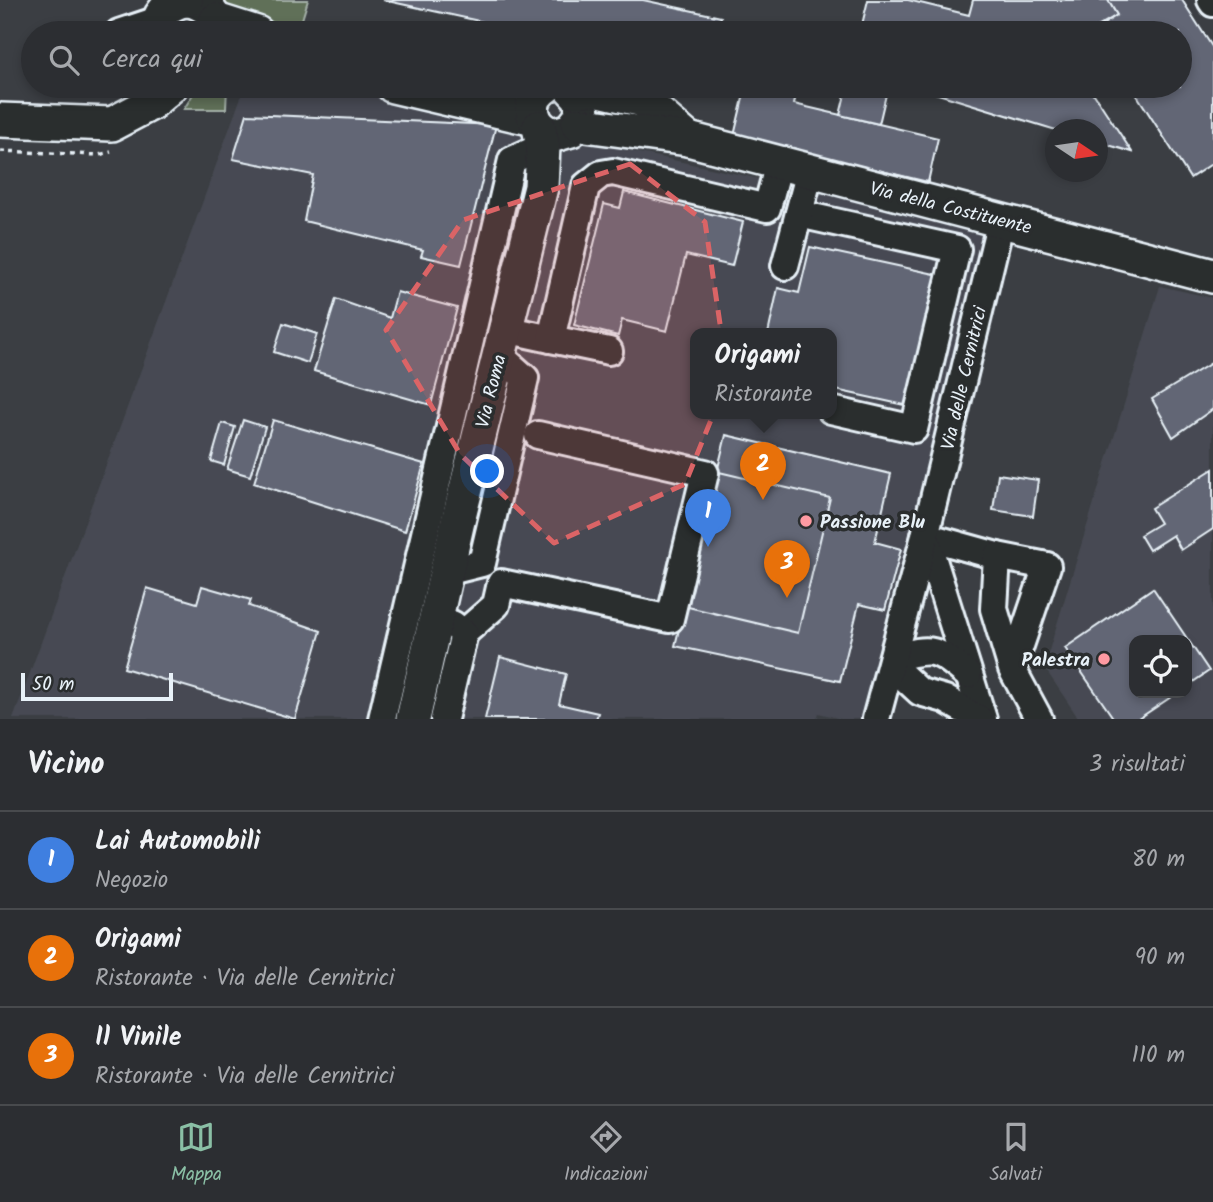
<!DOCTYPE html>
<html lang="it">
<meta charset="utf-8">
<style>
body{margin:0;font-family:Kalam,sans-serif;background:#383a3e;color:#f1f3f6}
.controls{position:absolute;right:21px;bottom:21px;display:grid;overflow:hidden;border-radius:14px;box-shadow:0 4px 10px #0003}
.controls button{width:63px;height:63px;display:grid;place-items:center;padding:0;border:0;border-bottom:2px solid #484a4d;background:#2c2e32;color:#f1f3f6;font:35px sans-serif}
.compass{position:absolute;left:1045px;top:119px;width:63px;height:63px;border-radius:50%;background:#2c2e32;box-shadow:0 4px 10px #0003;rotate:103deg}
.scale{position:absolute;left:21px;bottom:18px;width:152px;box-sizing:border-box;padding-left:7px;border:4px solid #e8f1f8;border-top:0;font-size:19px;line-height:24px;white-space:nowrap;color:#e8f1f8;-webkit-text-stroke:5px #2a2d2e;paint-order:stroke}
.you{position:absolute;left:488px;top:472px;width:24px;height:24px;margin:-18px;border:5px solid #fff;border-radius:50%;background:#1a73e8;box-shadow:0 0 0 10px #1a73e833}
.badge{display:grid;place-items:center;width:46px;height:46px;border-radius:50%;background:#8abfa5;color:#fff;font-size:23px;font-weight:700}
.pin{position:absolute;translate:-50% -58px;filter:drop-shadow(0 2px 4px #0008)}
.pin::after{content:'';position:absolute;top:37px;width:24px;height:21px;background:inherit;clip-path:polygon(0 0,100% 0,50% 100%)}
.popup{position:absolute;left:690px;top:328px;width:147px;height:91px;box-sizing:border-box;display:grid;place-content:center;border-radius:14px;background:#2c2e32;filter:drop-shadow(0 2px 5px #0005);font-size:23px;white-space:nowrap;color:#a6a8ac}
.popup b{font-size:26px;color:#f1f3f6}
.popup::after{content:'';position:absolute;left:50%;top:100%;margin-left:-14px;border:14px solid transparent;border-top-color:#2c2e32}
.list{margin:0;padding:0;list-style:none}
h2{display:flex;justify-content:space-between;align-items:center;height:91px;margin:0;padding:0 28px;font-size:30px}
h2 small{font-size:23px;font-weight:400;color:#a6a8ac}
.list li{display:grid;grid-template-columns:46px 1fr auto;gap:21px;align-items:center;box-sizing:border-box;height:98px;padding:0 28px;border-top:2px solid #484a4d}
.list b{display:block;font-size:26px;white-space:nowrap}
.list p{margin:0;font-size:23px;white-space:nowrap;color:#a6a8ac}
.list em{font-size:23px;font-style:normal;color:#a6a8ac}
.icon{flex:none;width:38px;height:38px;fill:none;stroke:currentColor;stroke-width:2;stroke-linecap:round;stroke-linejoin:round}
.map{position:relative;flex:none;width:1213px;height:719px;overflow:hidden}
.search{position:absolute;background:#2c2e32;box-shadow:0 4px 10px #0003;left:21px;right:21px;top:21px;height:77px;display:flex;align-items:center;gap:18px;box-sizing:border-box;padding:0 24px;border-radius:38px;color:#a6a8ac;font-size:26px}
.sheet{height:385px;background:#2c2e32}
nav{display:flex;justify-content:space-around;align-items:center;box-sizing:border-box;height:98px;border-top:2px solid #484a4d;background:#2c2e32;font-size:19px;color:#a6a8ac}
nav a{display:grid;justify-items:center;gap:4px}
nav .on{color:#8abfa5}
.map>svg:first-child{display:block}
</style>
<div class="map">
<svg width="1213" height="719" viewBox="0 0 1213 719">
<rect width="100%" height="100%" fill="#3b3e43"/>
<filter id="ink" filterUnits="userSpaceOnUse"><feTurbulence type="fractalNoise" baseFrequency=".0143" numOctaves="2"/><feDisplacementMap in="SourceGraphic" scale="14" xChannelSelector="R" yChannelSelector="G"/><feConvolveMatrix kernelMatrix="1 2 1 2 8 2 1 2 1" color-interpolation-filters="sRGB"/></filter>
<g filter="url(#ink)">
<g fill="#474a52" fill-rule="evenodd">
<path d="M245,86H332L987,228L863,719H841L819,713L817,719H13ZM695,334H831V414H695Z"/>
<path d="M1160,286L1213,298V719H1079L1044,667ZM1134,640H1187V693H1134Z"/>
</g>
<g fill="#607059" stroke="#a4b0a8" stroke-width="2">
<polygon points="224,0 308,0 300,26 254,20 226,4"/>
<polygon points="198,86 227,86 226,109 184,109"/>
</g>
<g fill="#626674" stroke="#e8f1f8" stroke-width="2">
<polygon points="383,0 643,0 721,17 717,33 534,33"/>
<polygon points="868,0 908,0 969,15 973,0 1108,0 1117,15 1086,33 860,33"/>
<polygon points="1108,0 1182,0 1213,48 1213,163 1190,178 1131,86 1180,86 1180,33 1097,33 1095,30 1117,15"/>
<polygon points="767,86 798,87 794,104 938,138 928,182 734,136 745,90 765,94"/>
<polygon points="847,86 888,86 879,124 840,115"/>
<polygon points="912,86 1069,86 1094,94 1132,152 1098,142 1098,130 1056,130"/>
<polygon points="247,114 496,125 461,265 421,256 423,250 304,221 313,175 233,159"/>
<polygon points="624,192 743,222 732,266 686,255 667,331 622,320 618,336 574,325 604,204 620,208"/>
<polygon points="810,247 944,276 909,406 831,389 831,334 768,334 778,288 799,293"/>
<polygon points="397,292 457,308 431,405 314,371 336,299 390,318"/>
<polygon points="283,323 317,334 308,363 274,352"/>
<polygon points="1213,362 1213,409 1173,437 1152,399"/>
<polygon points="243,420 265,427 250,476 227,469"/>
<polygon points="273,420 424,464 405,531 254,483"/>
<polygon points="222,423 235,427 224,465 211,461"/>
<polygon points="726,435 891,474 875,542 901,549 885,610 859,604 840,681 675,646"/>
<polygon points="1213,469 1213,529 1181,550 1173,535 1149,550 1140,535 1160,523 1151,508"/>
<polygon points="719,472 830,498 798,633 688,607"/>
<polygon points="998,474 1038,480 1033,516 993,510"/>
<polygon points="202,586 251,600 249,606 321,631 295,719 124,668 147,588 197,603"/>
<polygon points="1153,588 1209,671 1187,686 1187,640 1134,640 1134,693 1177,693 1138,719 1114,719 1065,648"/>
<polygon points="500,657 566,674 559,704 598,713 596,719 485,719"/>
</g>
<g fill="none" stroke-linecap="round" stroke-linejoin="round">
<defs>
<g id="minor">
<polyline points="1211,0 1213,3"/>
<polyline points="119,33 158,20"/>
<polyline points="799,214 957,249 914,429 831,410"/>
<polyline points="785,266 810,171"/>
<polyline points="505,329 551,339"/>
<polyline points="609,351 551,339 586,186 601,174 613,172 767,208 779,163"/>
<polyline points="925,536 997,556"/>
<polyline points="926,538 983,719"/>
<polyline points="446,572 482,563 525,378 499,355"/>
<polyline points="464,633 496,605 501,583 670,619 705,473 538,435"/>
<path d="M894,658C933,646 937,649 968,675"/>
<polyline points="892,666 920,692 945,699 979,719"/>
<polyline points="1012,669 1047,566 997,556 994,609 1012,669 1039,719"/>
<polyline points="382,719 512,160 543,146"/>
<polyline points="444,719 464,633 452,624"/>
<polyline points="876,719 925,536 1001,220"/>
</g>
<g id="major">
<path d="M189,0C207,4 217,15 217,33"/>
<polyline points="216,20 257,33"/>
<path d="M157,33C157,15 168,2 186,0"/>
<polyline points="393,86 534,119"/>
<path d="M546,86C524,100 530,127 554,135L571,130L582,116L581,99L569,86"/>
<polyline points="577,92 590,88 643,100 688,139"/>
<polyline points="0,120 112,124 150,104 171,86"/>
<polyline points="578,124 688,139 1213,276"/>
<polyline points="413,719 457,525 541,187 543,146 539,127"/>
</g>
</defs>
<use href="#minor" stroke="#e8f1f8" stroke-width="32"/>
<use href="#major" stroke="#e8f1f8" stroke-width="38"/>
<polyline stroke="#e8f1f8" stroke-width="3.5" stroke-dasharray="5 5" stroke-linecap="butt" points="0,151 99,155 111,152"/>
<use href="#minor" stroke="#2a2d2e" stroke-width="26"/>
<use href="#major" stroke="#2a2d2e" stroke-width="33"/>
</g>
</g>
<path fill="#db6466" fill-opacity="0.2" stroke="#db6466" stroke-width="5" stroke-dasharray="14 9" stroke-linejoin="round" d="M630,164L705,222L728,378L685,484L554,543L460,454L386,330L463,220Z"/>
<g fill="#ff9aa2" stroke="#2a2d2e" stroke-width="2.5">
<circle cx="806" cy="521" r="7"/>
<circle cx="1104" cy="659" r="7"/>
</g>
<g text-anchor="middle" stroke-width="7" stroke-linejoin="round" paint-order="stroke">
<g font-size="19" fill="#e8f1f8" stroke="#2a2d2e">
<text transform="translate(951 207) rotate(14)" y="7">Via della Costituente</text>
<text transform="translate(963 378) rotate(-77)" y="7">Via delle Cernitrici</text>
<text transform="translate(490 391) rotate(-76)" y="7">Via Roma</text>
</g>
<g font-size="19" font-weight="bold" fill="#e8f1f8" stroke="#2a2d2e" text-anchor="start">
<text x="820" y="528">Passione Blu</text>
<text x="1090" y="666" text-anchor="end">Palestra</text>
</g>
</g>
</svg>
<div class="controls">
<button><svg class="icon" aria-label="locate" viewBox="0 0 24 24"><circle cx="12" cy="12" r="6"/><path d="M12 2v4M12 18v4M2 12h4M18 12h4"/></svg></button>
</div>
<svg class="compass" viewBox="-18 -18 36 36"><path d="M0-13l5 13h-10z" fill="#e53935"/><path d="M0 13l5-13h-10z" fill="#a6a8ac"/></svg>
<div class="scale">50 m</div>
<div class="you"></div>
<div class="pin badge" style="left:708px;top:547px;background:#3f7fe0">1</div>
<div class="pin badge" style="left:763px;top:500px;background:#e8710a">2</div>
<div class="popup"><b>Origami</b>Ristorante</div>
<div class="pin badge" style="left:787px;top:598px;background:#e8710a">3</div>
<div class="search"><svg class="icon" aria-label="search" viewBox="0 0 24 24"><circle cx="10" cy="10" r="6"/><path d="M15 15l6 6"/></svg>Cerca qui</div>
</div>
<section class="sheet">
<h2>Vicino<small>3 risultati</small></h2>
<ul class="list">
<li><span class="badge" style="background:#3f7fe0">1</span><div><b>Lai Automobili</b><p>Negozio</p></div><em>80 m</em></li>
<li><span class="badge" style="background:#e8710a">2</span><div><b>Origami</b><p>Ristorante · Via delle Cernitrici</p></div><em>90 m</em></li>
<li><span class="badge" style="background:#e8710a">3</span><div><b>Il Vinile</b><p>Ristorante · Via delle Cernitrici</p></div><em>110 m</em></li>
</ul>
</section>
<nav>
<a class="on"><svg class="icon" aria-label="map" viewBox="0 0 24 24"><path d="M3 6l6-2 6 2 6-2v14l-6 2-6-2-6 2zM9 4v14M15 6v14"/></svg>Mappa</a>
<a><svg class="icon" aria-label="directions" viewBox="0 0 24 24"><path d="M12 3l9 9-9 9-9-9zM9 14v-3h6M13 9l2 2-2 2"/></svg>Indicazioni</a>
<a><svg class="icon" aria-label="saved" viewBox="0 0 24 24"><path d="M7 4h10v16l-5-4-5 4z"/></svg>Salvati</a>
</nav>
